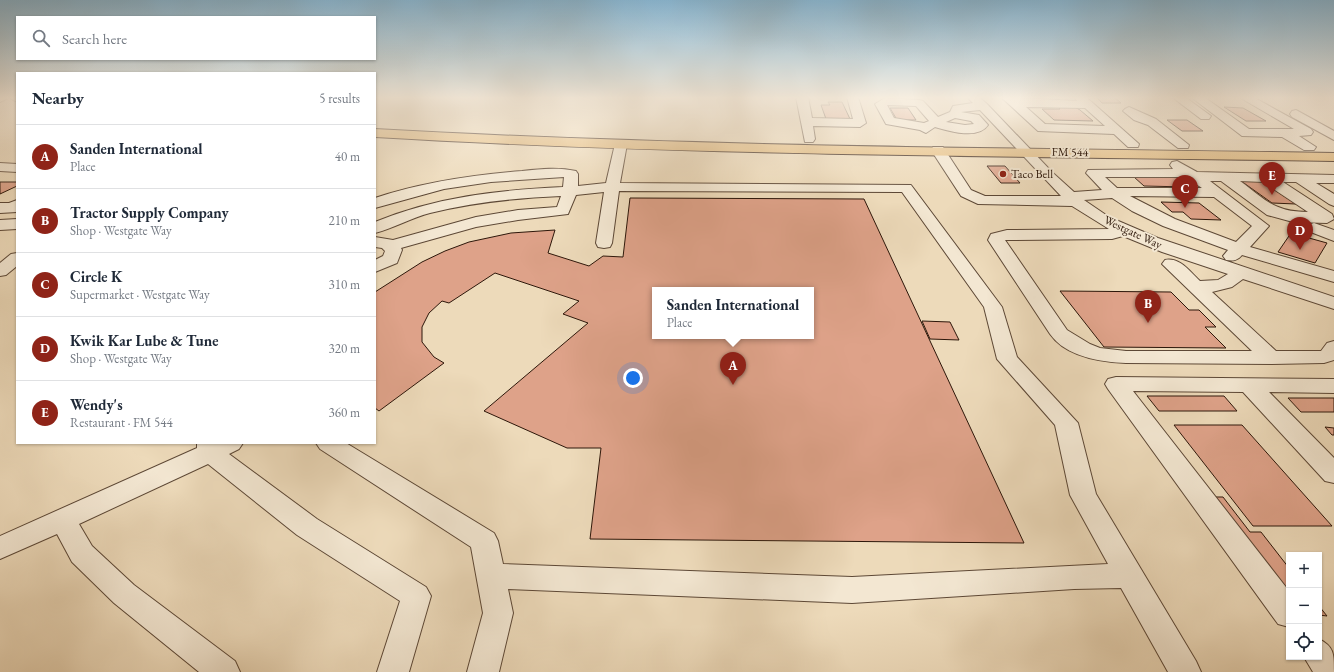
<!DOCTYPE html>
<meta charset="utf-8">
<style>
body{margin:0;font-family:"EB Garamond",serif;background:#f2f2f3;color:#1f2937}
.controls{position:absolute;right:12px;bottom:12px;display:grid;overflow:hidden;border-radius:0px;box-shadow:0 1px 3px #0004}
.controls button{width:36px;height:36px;display:grid;place-items:center;padding:0;border:0;border-bottom:1px solid #e0e1e3;background:#fff;color:#1f2937;font:20px sans-serif}
.you{position:absolute;left:633px;top:378px;width:14px;height:14px;margin:-10px;border:3px solid #fff;border-radius:50%;background:#1a73e8;box-shadow:0 0 0 6px #1a73e833}
.badge{display:grid;place-items:center;width:26px;height:26px;border-radius:50%;background:#8f2418;color:#fff;font-size:13px;font-weight:700}
.pin{position:absolute;translate:-50% -33px;filter:drop-shadow(0 1px 2px #0008)}
.pin::after{content:'';position:absolute;top:21px;width:14px;height:12px;background:inherit;clip-path:polygon(0 0,100% 0,50% 100%)}
.popup{position:absolute;left:652px;top:287px;width:162px;height:52px;box-sizing:border-box;display:grid;place-content:center;border-radius:0px;background:#fff;filter:drop-shadow(0 1px 3px #0005);font-size:13px;white-space:nowrap;color:#747a83}
.popup b{font-size:15px;color:#1f2937}
.popup::after{content:'';position:absolute;left:50%;top:100%;margin-left:-8px;border:8px solid transparent;border-top-color:#fff}
.list{margin:0;padding:0;list-style:none}
h2{display:flex;justify-content:space-between;align-items:center;height:52px;margin:0;padding:0 16px;font-size:17px}
h2 small{font-size:13px;font-weight:400;color:#747a83}
.list li{display:grid;grid-template-columns:26px 1fr auto;gap:12px;align-items:center;box-sizing:border-box;height:64px;padding:0 16px;border-top:1px solid #e0e1e3}
.list b{display:block;font-size:15px;white-space:nowrap}
.list p{margin:0;font-size:13px;white-space:nowrap;color:#747a83}
.list em{font-size:13px;font-style:normal;color:#747a83}
.icon{flex:none;width:22px;height:22px;fill:none;stroke:currentColor;stroke-width:2;stroke-linecap:round;stroke-linejoin:round}
.map{position:relative;flex:none;width:1334px;height:672px;overflow:hidden}
.search{position:absolute;background:#fff;box-shadow:0 1px 3px #0004;left:16px;top:16px;width:360px;height:44px;display:flex;align-items:center;gap:10px;box-sizing:border-box;padding:0 14px;border-radius:0px;color:#747a83;font-size:15px}
.panel{position:absolute;background:#fff;box-shadow:0 1px 3px #0004;left:16px;top:72px;width:360px;height:372px;border-radius:0px}
.map>svg:first-child{display:block}
</style>
<div class="map">
<svg width="1334" height="672" viewBox="0 0 1334 672">
<rect width="100%" height="100%" fill="#eddaba"/>
<filter id="stains"><feTurbulence type="fractalNoise" baseFrequency=".005" numOctaves="4"/><feColorMatrix values="0 0 0 0 .2 0 0 0 0 .09 0 0 0 0 .02 0 0 0 .5 -.17"/></filter>
<radialGradient id="worn" r=".72"><stop offset=".6" stop-color="#630" stop-opacity="0"/><stop offset="1" stop-color="#630" stop-opacity=".3"/></radialGradient>
<g fill="#dea289" stroke="#2d170a" fill-rule="evenodd">
<polygon points="1096,97 1114,97 1121,103 1102,103"/>
<polygon points="828,102 842,102 850,119 826,119 821,105 830,105"/>
<polygon points="1058,107 1075,107 1080,110 1093,121 1054,120 1042,109 1060,109"/>
<polygon points="1224,107 1243,108 1266,121 1246,121"/>
<polygon points="890,108 908,108 916,120 897,120"/>
<polygon points="1167,120 1187,120 1203,131 1182,131"/>
<polygon points="987,166 1005,166 1020,183 1001,183"/>
<polygon points="1134,177 1177,177 1188,187 1144,186"/>
<polygon points="1241,181 1261,181 1296,204 1272,203"/>
<polygon points="0,182 17,182 17,186 0,194"/>
<path d="M630,198L864,199L1024,543L590,539L601,448H567L484,411L588,323L563,314L579,301L495,273L449,303L442,301L429,313L422,327V342L434,357L444,363L379,411L375,408V292L422,262L445,251L469,242L511,233L555,230L548,253L589,266L603,256L623,257ZM655,290H811V336H655Z"/>
<polygon points="1161,202 1199,203 1221,220 1191,219 1183,212 1172,212"/>
<polygon points="1291,233 1327,243 1315,263 1278,252"/>
<polygon points="1060,291 1171,292 1189,310 1199,310 1216,327 1205,327 1226,348 1104,347"/>
<polygon points="922,321 950,322 959,340 930,339"/>
<polygon points="1147,396 1224,396 1237,411 1159,411"/>
<polygon points="1288,398 1334,398 1334,412 1301,412"/>
<polygon points="1174,425 1242,425 1332,526 1253,526"/>
<polygon points="1325,427 1334,428 1334,435 1332,435"/>
<polygon points="1208,497 1223,497 1250,532 1261,532 1289,568 1289,607"/>
<polygon points="1319,606 1327,616 1319,615"/>
</g>
<g fill="none" stroke-linecap="round" stroke-linejoin="round">
<defs>
<g id="minor">
<polygon points="0,97 10,97 0,102"/>
<polygon points="796,97 808,97 812,118 853,119 847,97 858,97 866,123 860,127 813,126 815,139 813,142 805,142"/>
<path d="M967,97H979L987,104L1053,173L1074,192L1102,190L1086,173L1088,170L1173,169L1170,165L1172,162L1177,161L1197,172L1334,175V183H1316L1334,194V206L1329,204L1296,182H1283L1332,214L1334,219L1327,223L1293,222L1267,215L1221,181H1210L1269,226L1250,247L1334,271V282L1242,255C1237,261 1233,261 1226,260L1223,256L1228,250L1163,226L1132,211L1112,198L1084,200L1109,217L1158,238L1334,297V309L1243,279L1232,287L1212,292L1276,351H1321L1327,343L1334,341V360L1324,363L1272,364L1126,363C1101,362 1066,357 1050,334L988,240L991,234L1007,230L1109,229L1072,206L978,204L961,196L931,150L933,147H943L971,190L985,196H1061L980,110L961,112L979,115L988,125C978,140 949,131 935,127L926,133L920,130L886,124L875,104L885,98L919,100L923,101L938,117L950,112L953,106L973,103ZM887,105L916,106L929,121L924,123L894,118ZM955,118L971,121L974,124L965,125L946,122ZM1105,177H1185L1202,188H1117ZM1240,181L1263,182L1308,212C1274,212 1266,200 1240,181ZM1130,196L1214,197L1252,226L1236,242L1175,219ZM1123,236L1162,252L1228,274L1218,280L1200,281C1190,272 1180,257 1165,260L1162,264L1252,351H1126L1100,348L1090,344L1067,330L1005,240L1112,239Z"/>
<path d="M1001,97L1077,101L1074,97H1086L1139,144L1138,147H1128L1114,134L1038,131ZM1026,107L1085,108L1105,126L1045,124Z"/>
<polygon points="1172,97 1185,97 1211,116 1209,119 1201,119"/>
<polygon points="1191,97 1204,97 1249,129 1294,129 1239,97 1253,97 1311,129 1313,132 1311,135 1299,136 1316,147 1314,150 1304,150 1282,137 1242,136"/>
<polygon points="1129,107 1156,119 1189,145 1188,148 1178,148 1148,125 1134,120 1123,111 1125,109"/>
<polygon points="1296,110 1334,131 1334,140 1292,117 1290,114 1292,111"/>
<path d="M621,140L627,144L620,183L911,185L1002,307L1017,357L1078,423L1096,494L1196,661L1201,672H1168L1121,588L1074,589L852,603L508,589L513,613L499,672H467L483,613L471,547L320,449L316,443H346L494,533L498,541L503,564L852,577L1108,564L1070,495L1055,425L997,359L984,307L902,192L619,191L612,243L610,247L604,248L598,247L596,243L604,192L576,195L568,214L518,220L476,227L401,248L402,250L397,263L375,272V260L383,256L385,251L382,248L375,247V237L393,240L476,217L518,210L557,207L561,196C517,198 473,202 430,213C411,218 394,228 375,233V222C435,197 498,190 563,187L564,177L491,182L444,189L375,208V198C423,182 472,175 522,171C540,169 558,167 576,171L578,174V186L606,183L615,144Z"/>
<polygon points="0,163 17,164 17,172 0,171"/>
<polygon points="17,200 17,212 0,213 0,203 9,203"/>
<polygon points="17,219 17,229 0,230 0,220"/>
<polygon points="1314,223 1334,230 1334,241 1308,231 1306,228 1308,225"/>
<polygon points="17,253 17,266 6,275 0,276 0,263 11,254"/>
<polygon points="1116,377 1334,379 1334,393 1269,392 1334,458 1334,483 1325,481 1243,392 1133,391 1289,591 1289,627 1278,624 1108,389 1105,384 1108,379"/>
<polygon points="197,443 243,443 239,449 229,454 317,519 426,587 431,596 409,672 377,672 400,601 297,535 208,464 79,524 92,546 134,585 235,661 240,672 199,672 114,603 72,562 57,534 0,559 0,536 197,448"/>
<path d="M1319,639C1334,647 1334,653 1334,672H1313L1304,657H1319Z"/>
</g>
<g id="major">
<polygon points="8,97 17,97 17,102"/>
<path d="M375,129C694,147 1014,148 1334,153V161C1014,156 694,156 375,137Z"/>
</g>
</defs>
<use href="#minor" stroke="#5d4836" stroke-width="2"/>
<use href="#major" stroke="#2d170a" stroke-width="2"/>
<use href="#minor" fill="#f3e7d2" fill-rule="evenodd"/>
<use href="#major" fill="#e6bd7d" fill-rule="evenodd"/>
</g>
<linearGradient id="sky" x2="0" y2="1"><stop stop-color="#88b6d2"/><stop offset="0.51" stop-color="#f7eee0"/><stop offset="1" stop-color="#f7eee0" stop-opacity="0"/></linearGradient>
<rect width="1334" height="192" fill="url(#sky)"/>
<circle fill="#8f2418" stroke="#f3e7d2" stroke-width="1.5" cx="1003" cy="174" r="4"/>
<g text-anchor="middle" stroke-width="4" stroke-linejoin="round" paint-order="stroke">
<g font-size="12" fill="#2d170a" stroke="#f3e7d2">
<text transform="translate(1070 152) rotate(1)" y="4">FM 544</text>
<text transform="translate(1133 232) rotate(25)" y="4">Westgate Way</text>
</g>
<g font-size="12" fill="#2d170a" stroke="#f3e7d2" text-anchor="start">
<text x="1011" y="178">Taco Bell</text>
</g>
</g>
<rect width="100%" height="100%" filter="url(#stains)"/>
<rect width="100%" height="100%" fill="url(#worn)"/>
</svg>
<div class="controls">
<button>+</button>
<button>−</button>
<button><svg class="icon" aria-label="locate" viewBox="0 0 24 24"><circle cx="12" cy="12" r="6"/><path d="M12 2v4M12 18v4M2 12h4M18 12h4"/></svg></button>
</div>
<div class="you"></div>
<div class="pin badge" style="left:733px;top:385px">A</div>
<div class="popup"><b>Sanden International</b>Place</div>
<div class="pin badge" style="left:1148px;top:323px">B</div>
<div class="pin badge" style="left:1185px;top:208px">C</div>
<div class="pin badge" style="left:1300px;top:250px">D</div>
<div class="pin badge" style="left:1272px;top:195px">E</div>
<div class="search"><svg class="icon" aria-label="search" viewBox="0 0 24 24"><circle cx="10" cy="10" r="6"/><path d="M15 15l6 6"/></svg>Search here</div>
<section class="panel">
<h2>Nearby<small>5 results</small></h2>
<ul class="list">
<li><span class="badge">A</span><div><b>Sanden International</b><p>Place</p></div><em>40 m</em></li>
<li><span class="badge">B</span><div><b>Tractor Supply Company</b><p>Shop · Westgate Way</p></div><em>210 m</em></li>
<li><span class="badge">C</span><div><b>Circle K</b><p>Supermarket · Westgate Way</p></div><em>310 m</em></li>
<li><span class="badge">D</span><div><b>Kwik Kar Lube &amp; Tune</b><p>Shop · Westgate Way</p></div><em>320 m</em></li>
<li><span class="badge">E</span><div><b>Wendy's</b><p>Restaurant · FM 544</p></div><em>360 m</em></li>
</ul>
</section>
</div>
